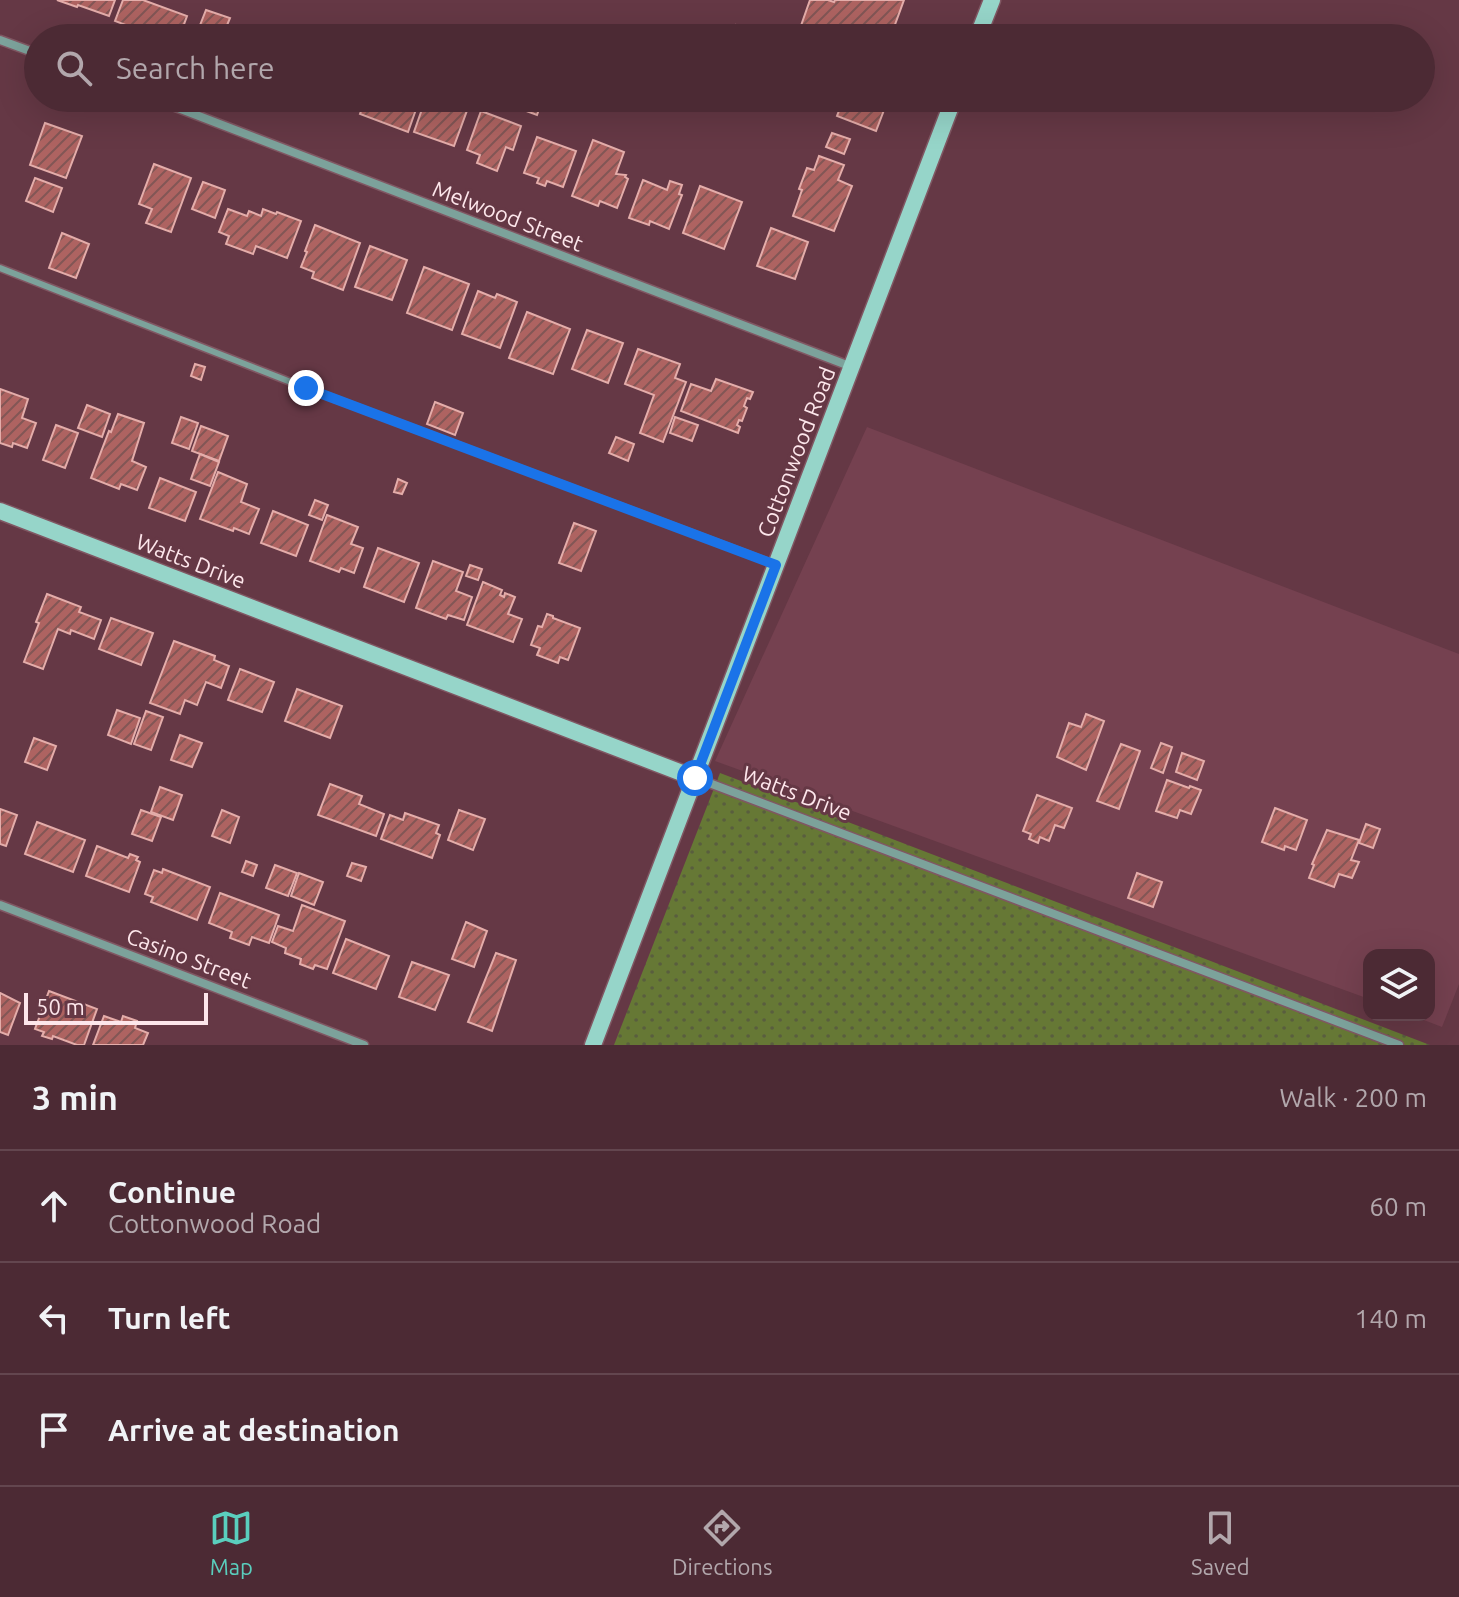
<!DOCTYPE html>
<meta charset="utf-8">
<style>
body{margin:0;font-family:Ubuntu,sans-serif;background:#53323c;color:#f1f3f6}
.controls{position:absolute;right:24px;bottom:24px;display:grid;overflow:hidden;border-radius:16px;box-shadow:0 8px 32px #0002}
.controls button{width:72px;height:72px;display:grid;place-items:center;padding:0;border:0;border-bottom:2px solid #63464f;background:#4c2a34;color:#f1f3f6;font:40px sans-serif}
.scale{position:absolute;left:24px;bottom:20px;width:184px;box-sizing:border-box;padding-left:8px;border:4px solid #fde6eb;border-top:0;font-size:22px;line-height:28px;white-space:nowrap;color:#fde6eb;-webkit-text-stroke:6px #653845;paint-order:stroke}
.stop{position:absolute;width:24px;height:24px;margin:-18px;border:6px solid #1a73e8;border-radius:50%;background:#fff}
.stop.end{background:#1a73e8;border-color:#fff;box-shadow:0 2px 8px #0008}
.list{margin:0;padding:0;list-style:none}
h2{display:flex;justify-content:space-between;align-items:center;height:104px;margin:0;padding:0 32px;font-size:34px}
h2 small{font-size:26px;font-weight:400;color:#b2a7ac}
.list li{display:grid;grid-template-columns:52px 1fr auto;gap:24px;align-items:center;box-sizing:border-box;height:112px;padding:0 32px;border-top:2px solid #63464f}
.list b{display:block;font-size:30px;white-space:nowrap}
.list p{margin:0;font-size:26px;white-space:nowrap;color:#b2a7ac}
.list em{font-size:26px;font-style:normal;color:#b2a7ac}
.icon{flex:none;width:44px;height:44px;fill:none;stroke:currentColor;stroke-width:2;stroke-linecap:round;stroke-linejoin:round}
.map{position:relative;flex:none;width:1459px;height:1045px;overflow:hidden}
.search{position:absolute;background:#4c2a34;box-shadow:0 8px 32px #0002;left:24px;right:24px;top:24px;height:88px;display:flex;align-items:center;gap:20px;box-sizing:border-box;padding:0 28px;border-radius:44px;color:#b2a7ac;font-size:30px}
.sheet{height:440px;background:#4c2a34}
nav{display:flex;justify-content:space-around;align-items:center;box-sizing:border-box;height:112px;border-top:2px solid #63464f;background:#4c2a34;font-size:22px;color:#b2a7ac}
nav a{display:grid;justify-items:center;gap:4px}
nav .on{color:#5acebd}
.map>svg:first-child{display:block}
</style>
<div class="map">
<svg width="1459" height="1045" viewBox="0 0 1459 1045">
<defs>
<pattern id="grass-dots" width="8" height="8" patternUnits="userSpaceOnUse" patternTransform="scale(2)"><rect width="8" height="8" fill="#667835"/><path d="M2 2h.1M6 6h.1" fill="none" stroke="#595e3e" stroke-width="1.8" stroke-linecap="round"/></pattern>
<pattern id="building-hatch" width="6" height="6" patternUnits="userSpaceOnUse" patternTransform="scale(2)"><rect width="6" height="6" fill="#ae6361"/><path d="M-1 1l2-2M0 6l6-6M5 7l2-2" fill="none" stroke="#825655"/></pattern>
</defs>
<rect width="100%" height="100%" fill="#653845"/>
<polygon fill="#754150" points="867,427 1459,654 1459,984 1442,1027 1411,1015 1429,1015 1429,955 1369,955 1369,999 715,761"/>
<polygon fill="url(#grass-dots)" points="720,773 1430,1045 614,1045"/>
<g fill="url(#building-hatch)" stroke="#e4adaa" stroke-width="2">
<polygon points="57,0 115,0 109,16 78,5 77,7"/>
<polygon points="123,0 143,0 187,16 179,38 160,38 115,21"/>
<polygon points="810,0 828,0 834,2 835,0 904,0 893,30 878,25 875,38 799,38 797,37"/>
<polygon points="206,10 230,18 223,35 232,38 195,38"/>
<polygon points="736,25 746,29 743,38 732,37"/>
<polygon points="242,27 249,29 247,33 252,34 251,38 238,38"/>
<polygon points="316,98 348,98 344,109"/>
<polygon points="366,98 420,98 408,132 360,114"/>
<polygon points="426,98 468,98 466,104 469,105 454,146 414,132"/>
<polygon points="509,98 543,98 537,115 515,107 516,104 507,101"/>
<polygon points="844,98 853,98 884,110 876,131 837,116"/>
<polygon points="481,111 521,126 513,150 506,147 497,171 477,163 480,155 467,150"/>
<polygon points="45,123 82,136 66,178 30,165"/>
<polygon points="832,133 850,139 844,154 826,147"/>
<polygon points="537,137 576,151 563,187 547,181 545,186 537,183 539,178 524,173"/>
<polygon points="593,140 624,152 616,174 626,175 625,177 628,179 617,208 600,201 598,206 572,196"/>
<polygon points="819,156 844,165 838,180 852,186 834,231 793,216 802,190 799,189 807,168 814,170"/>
<polygon points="154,164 191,178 171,232 146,223 152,209 139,204"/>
<polygon points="35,178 62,188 53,212 26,201"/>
<polygon points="643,180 667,190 670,181 682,185 679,194 682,195 669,229 650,221 649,225 629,218"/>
<polygon points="203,182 225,190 215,218 192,209"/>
<polygon points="700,186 742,202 724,249 683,233"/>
<polygon points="228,209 247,216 249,211 261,216 263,209 276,214 277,212 301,221 287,258 256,246 253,254 226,244 229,236 219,232"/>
<polygon points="315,225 360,243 343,290 312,278 314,272 301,267 307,252 305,251"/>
<polygon points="771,228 808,242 795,279 757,266"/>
<polygon points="62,233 89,244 76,278 49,268"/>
<polygon points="370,246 407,260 392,300 355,287"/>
<polygon points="424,267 469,284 452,330 407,313"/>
<polygon points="478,291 495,298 497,294 517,302 500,348 462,334"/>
<polygon points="527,312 570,329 553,374 509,358"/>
<polygon points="587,330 623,343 608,383 572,369"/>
<polygon points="638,349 680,364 675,378 686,382 663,442 640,433 654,395 625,384"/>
<polygon points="195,364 205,367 201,380 191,376"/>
<polygon points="716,379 753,392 750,399 747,398 744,406 747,408 742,421 739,420 737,425 740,427 738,433 681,411 691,384 711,391"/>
<polygon points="0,389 28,399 22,418 36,423 27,448 13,443 12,447 0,443"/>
<polygon points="435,402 463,413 455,435 427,424"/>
<polygon points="87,405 110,414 102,437 78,428"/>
<polygon points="118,414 144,423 132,461 146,467 137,490 121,484 119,489 91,478 109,431 111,432"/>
<polygon points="181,417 198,423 189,449 172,443"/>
<polygon points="675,417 698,425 692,441 670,433"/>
<polygon points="56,425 78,433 65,468 43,460"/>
<polygon points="201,426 228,436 219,461 192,451"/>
<polygon points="616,437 634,444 628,461 609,453"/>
<polygon points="200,454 219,462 210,486 191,479"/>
<polygon points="218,472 247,484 241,502 259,509 249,534 234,528 233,531 200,519"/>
<polygon points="160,478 196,492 185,521 149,508"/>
<polygon points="398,479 407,483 402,494 394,492"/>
<polygon points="315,500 328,505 322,520 309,515"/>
<polygon points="273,511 308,525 296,556 261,543"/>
<polygon points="327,515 358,527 351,544 363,548 354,573 341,568 339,572 310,561"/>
<polygon points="574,523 596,531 581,571 559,563"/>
<polygon points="378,548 419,563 404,602 364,587"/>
<polygon points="433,561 463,572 456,591 472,597 464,620 448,615 446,619 416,608"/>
<polygon points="470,565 482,569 478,580 466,576"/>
<polygon points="483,582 502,590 500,595 504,597 505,593 515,597 508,614 522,619 513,642 467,625"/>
<polygon points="47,594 81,607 79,612 101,620 94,639 71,630 70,634 58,629 43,669 24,662 39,623 36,622"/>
<polygon points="547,614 553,616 553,618 580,628 568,660 560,657 558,663 537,655 540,648 531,645 538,626 542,627"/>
<polygon points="111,618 153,633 141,665 99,649"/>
<polygon points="174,641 215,656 214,660 229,666 221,688 206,682 197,705 185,700 180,714 150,703"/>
<polygon points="240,669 274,682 262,712 228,700"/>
<polygon points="297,689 342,706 330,738 285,721"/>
<polygon points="117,710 140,718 131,744 108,735"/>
<polygon points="146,711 163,717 151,750 134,744"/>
<polygon points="1086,714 1104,721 1086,770 1057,757 1069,723 1081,727"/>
<polygon points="180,735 202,743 192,767 171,760"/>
<polygon points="34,738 56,746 47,770 25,762"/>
<polygon points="1161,743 1172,747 1163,773 1151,768"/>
<polygon points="1121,744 1140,751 1119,809 1097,801"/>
<polygon points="1182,753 1204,761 1197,780 1176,772"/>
<polygon points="1167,780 1189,788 1190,786 1201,790 1191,814 1180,810 1177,818 1156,811"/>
<polygon points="330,784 362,796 359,804 384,814 376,836 318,815"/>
<polygon points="160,787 182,795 173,820 151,812"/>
<polygon points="1037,795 1072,808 1064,828 1055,825 1049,841 1040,837 1038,843 1029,839 1031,834 1023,831"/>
<polygon points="1275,808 1307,820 1296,850 1285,846 1284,850 1262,842"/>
<polygon points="0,809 17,815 6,846 0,844"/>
<polygon points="141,810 161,817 152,841 132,834"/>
<polygon points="222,810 239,817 230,843 212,836"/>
<polygon points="459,810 485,819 473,850 448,840"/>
<polygon points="405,813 439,825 436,833 440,835 432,858 381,839 390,815 403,820"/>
<polygon points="37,822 85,840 73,872 25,854"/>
<polygon points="1366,824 1380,829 1373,848 1359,843"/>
<polygon points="1327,830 1359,840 1351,860 1359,862 1352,878 1339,874 1334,887 1309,878 1314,865 1312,864"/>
<polygon points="97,846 128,858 130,854 138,857 136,860 140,862 129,892 86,876"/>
<polygon points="246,861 257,865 253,876 242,872"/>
<polygon points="352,863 366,867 361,881 347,876"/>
<polygon points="275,865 297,873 288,896 266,888"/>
<polygon points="163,869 210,887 197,920 151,902 153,897 145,894 154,870 162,873"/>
<polygon points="299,873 323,882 314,905 291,896"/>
<polygon points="1137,873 1162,882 1153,907 1128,898"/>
<polygon points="220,893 279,915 269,943 252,937 249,945 230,938 232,932 209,923"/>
<polygon points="302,905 345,921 327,969 315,965 313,969 300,964 301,959 285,953 286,948 272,942 278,926 293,931"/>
<polygon points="466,922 487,931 474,967 452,959"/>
<polygon points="346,939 389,956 376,989 333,973"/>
<polygon points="496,953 516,960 492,1031 468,1022"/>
<polygon points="412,962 449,975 435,1010 399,997"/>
<polygon points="49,991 97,1009 84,1045 77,1045 53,1036 52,1039 42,1036 44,1032 35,1029"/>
<polygon points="0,993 20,1003 8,1035 0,1032"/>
<polygon points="104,1016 121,1022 123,1016 137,1021 135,1028 148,1033 143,1045 93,1045"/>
</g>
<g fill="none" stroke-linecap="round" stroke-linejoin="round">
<defs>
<polyline id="lane" points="0,268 306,388 774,564"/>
<g id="street">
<polyline points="0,40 38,54"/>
<polyline points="152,98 852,367"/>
<polyline points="696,778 1399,1045"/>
<polyline points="0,905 364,1045"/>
</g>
<g id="secondary">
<polyline points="977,38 992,0"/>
<polyline points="0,511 695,778"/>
<polyline points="593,1045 954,98"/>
</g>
</defs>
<use href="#lane" stroke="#805763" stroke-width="9"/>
<use href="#street" stroke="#805763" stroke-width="11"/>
<use href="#secondary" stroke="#805763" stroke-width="19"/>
<use href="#lane" stroke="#7ca29b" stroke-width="6"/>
<use href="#street" stroke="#7ca29b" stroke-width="8"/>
<use href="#secondary" stroke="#96d5c9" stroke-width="16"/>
</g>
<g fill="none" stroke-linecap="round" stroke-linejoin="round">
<polyline stroke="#1a73e8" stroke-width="10" points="306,388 776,565 695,778"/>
</g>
<g text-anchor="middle" stroke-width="6" stroke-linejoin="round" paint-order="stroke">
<g font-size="22" fill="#fde6eb" stroke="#653845">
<text transform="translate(508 216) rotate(21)" y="8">Melwood Street</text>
<text transform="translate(796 452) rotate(-69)" y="8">Cottonwood Road</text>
<text transform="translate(191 561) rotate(21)" y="8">Watts Drive</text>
<text transform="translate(797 793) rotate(21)" y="8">Watts Drive</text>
<text transform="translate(189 958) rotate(21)" y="8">Casino Street</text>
</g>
</g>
</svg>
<div class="controls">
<button><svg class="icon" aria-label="layers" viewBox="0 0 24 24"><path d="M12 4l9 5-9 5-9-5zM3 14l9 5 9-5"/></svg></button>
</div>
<div class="scale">50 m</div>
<div class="stop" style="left:695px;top:778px"></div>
<div class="stop end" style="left:306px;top:388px"></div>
<div class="search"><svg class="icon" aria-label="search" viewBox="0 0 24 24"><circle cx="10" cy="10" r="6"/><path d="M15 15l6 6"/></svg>Search here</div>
</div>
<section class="sheet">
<h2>3 min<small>Walk · 200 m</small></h2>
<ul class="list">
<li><svg class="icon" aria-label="ahead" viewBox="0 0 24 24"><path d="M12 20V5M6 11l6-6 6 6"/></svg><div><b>Continue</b><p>Cottonwood Road</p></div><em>60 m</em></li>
<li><svg class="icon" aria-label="left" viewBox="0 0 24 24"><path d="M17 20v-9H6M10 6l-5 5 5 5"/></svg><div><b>Turn left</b></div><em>140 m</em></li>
<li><svg class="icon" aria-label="arrive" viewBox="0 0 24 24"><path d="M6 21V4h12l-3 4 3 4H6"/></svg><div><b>Arrive at destination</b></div></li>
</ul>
</section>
<nav>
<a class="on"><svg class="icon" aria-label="map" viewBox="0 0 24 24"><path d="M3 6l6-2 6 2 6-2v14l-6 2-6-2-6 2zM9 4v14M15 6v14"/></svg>Map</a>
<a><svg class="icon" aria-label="directions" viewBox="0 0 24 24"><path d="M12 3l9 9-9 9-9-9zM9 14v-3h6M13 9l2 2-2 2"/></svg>Directions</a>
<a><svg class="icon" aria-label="saved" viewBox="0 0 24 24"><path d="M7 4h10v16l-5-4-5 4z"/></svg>Saved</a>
</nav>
